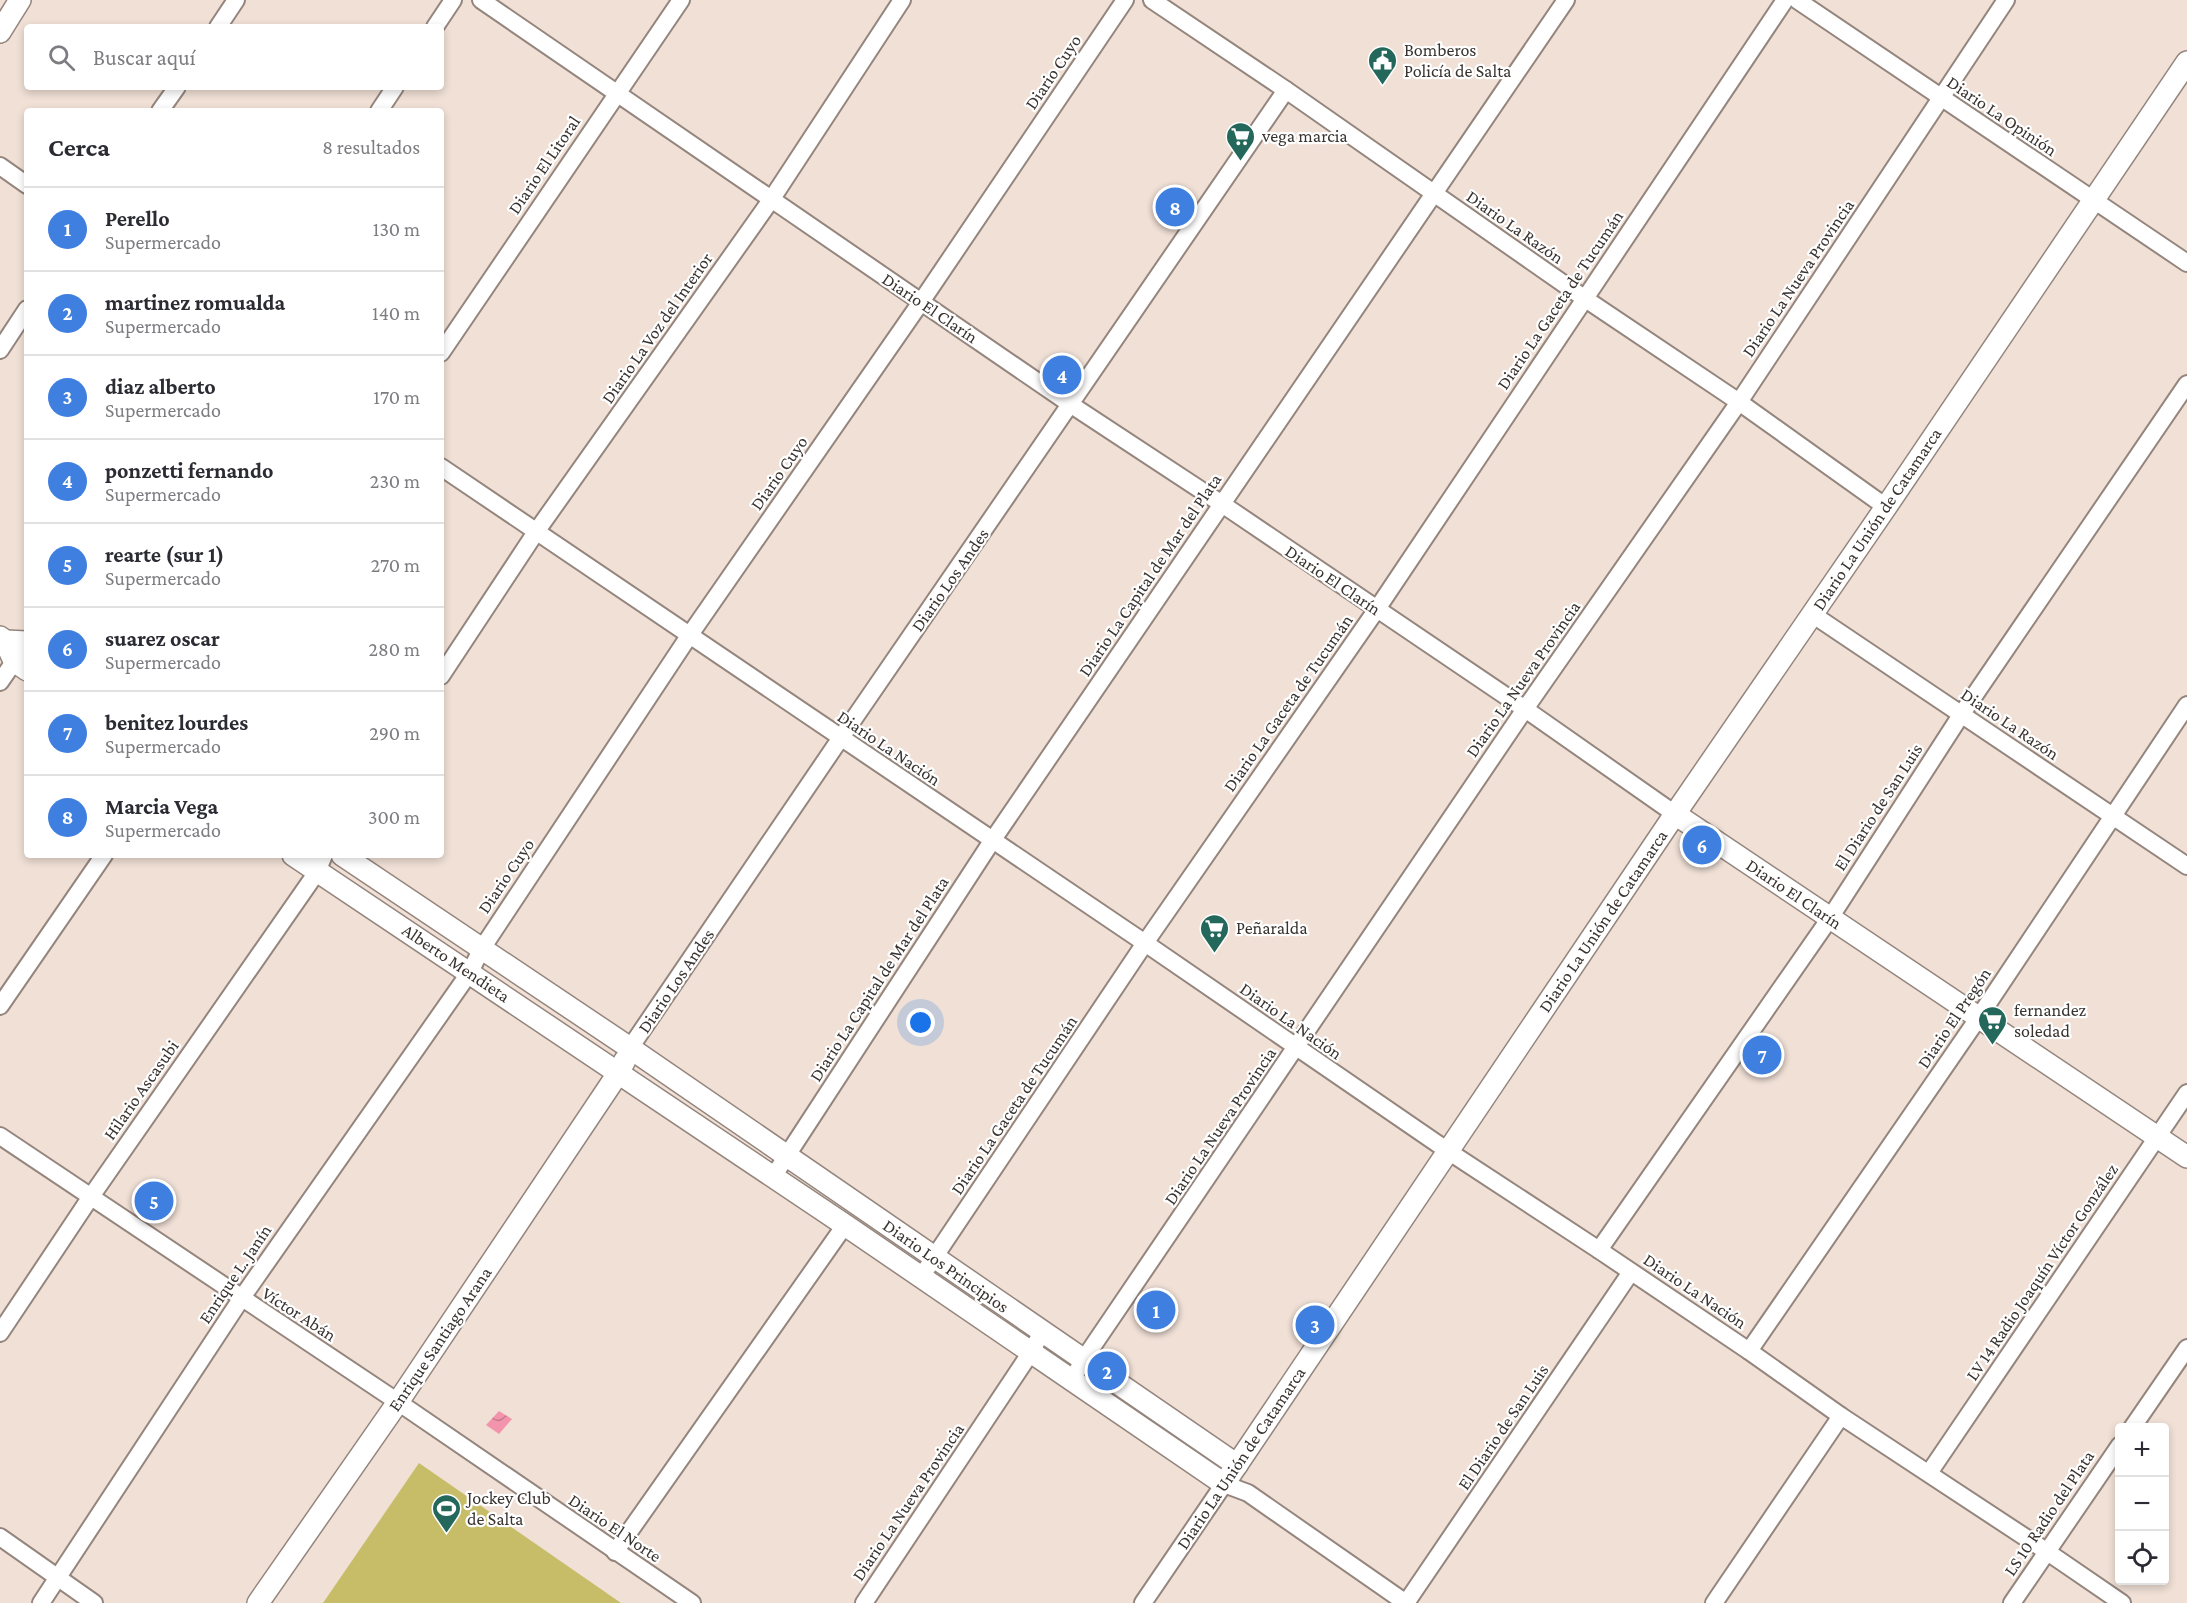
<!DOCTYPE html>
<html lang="es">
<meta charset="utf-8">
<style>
body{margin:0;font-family:"Crimson Pro",serif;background:#f2f2f3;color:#2b2b33}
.controls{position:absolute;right:18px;bottom:18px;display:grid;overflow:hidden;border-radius:6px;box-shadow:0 3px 9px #0003}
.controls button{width:54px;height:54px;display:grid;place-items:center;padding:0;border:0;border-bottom:2px solid #e1e1e2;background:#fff;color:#2b2b33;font:30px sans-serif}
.you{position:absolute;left:921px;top:1023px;width:21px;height:21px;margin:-15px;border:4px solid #fff;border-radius:50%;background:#1a73e8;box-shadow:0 0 0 9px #1a73e833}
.badge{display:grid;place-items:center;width:39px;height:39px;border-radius:50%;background:#b45309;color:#fff;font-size:20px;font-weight:700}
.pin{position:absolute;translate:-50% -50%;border:3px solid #fff;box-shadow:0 2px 6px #0006}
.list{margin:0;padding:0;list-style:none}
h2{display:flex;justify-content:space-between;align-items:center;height:78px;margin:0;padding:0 24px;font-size:26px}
h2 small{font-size:20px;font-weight:400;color:#7c7c81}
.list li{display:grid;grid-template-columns:39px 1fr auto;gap:18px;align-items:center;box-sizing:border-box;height:84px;padding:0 24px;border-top:2px solid #e1e1e2}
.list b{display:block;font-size:22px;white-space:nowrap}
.list p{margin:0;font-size:20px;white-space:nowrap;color:#7c7c81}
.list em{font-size:20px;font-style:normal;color:#7c7c81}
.icon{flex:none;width:33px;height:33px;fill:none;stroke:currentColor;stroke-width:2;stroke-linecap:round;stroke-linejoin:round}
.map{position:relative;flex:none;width:2187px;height:1603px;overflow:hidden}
.search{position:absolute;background:#fff;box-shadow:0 3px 9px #0003;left:24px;top:24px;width:420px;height:66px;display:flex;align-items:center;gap:15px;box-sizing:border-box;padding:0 21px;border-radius:6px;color:#7c7c81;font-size:22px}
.panel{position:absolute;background:#fff;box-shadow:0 3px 9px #0003;left:24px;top:108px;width:420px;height:750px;border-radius:6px}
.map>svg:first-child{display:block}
</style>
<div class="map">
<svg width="2187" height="1603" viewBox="0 0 2187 1603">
<defs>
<pattern id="water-waves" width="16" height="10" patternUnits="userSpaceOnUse" patternTransform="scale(1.5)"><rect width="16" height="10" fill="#f394ad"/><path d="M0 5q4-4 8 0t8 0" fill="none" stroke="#c6798d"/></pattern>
</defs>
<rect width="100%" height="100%" fill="#f0e0d6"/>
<polygon fill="#c7bd68" points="419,1463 621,1603 323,1603"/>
<polygon fill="url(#water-waves)" points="499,1411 512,1419 499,1434 486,1425"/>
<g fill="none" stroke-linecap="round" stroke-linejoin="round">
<defs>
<g id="minor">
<polyline points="481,0 1070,404 1222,504 1525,709 1675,814"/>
<polyline points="1152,0 1286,90 1584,298 1739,402 1886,507"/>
<polyline points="1797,0 2187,263"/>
<polyline points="218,27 236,0"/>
<polyline points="435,27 453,0"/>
<polyline points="160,111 177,87"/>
<polyline points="379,111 395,87"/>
<polyline points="0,166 27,185"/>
<polyline points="0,350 27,309"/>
<polyline points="441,353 681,0"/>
<polyline points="441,467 1145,943 1448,1151 1599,1250 1749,1351 1841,1416 2046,1551 2122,1603"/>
<polyline points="1812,614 2187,866"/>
<polyline points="441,676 536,532 771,200 902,0"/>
<polyline points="0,682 20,653"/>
<polyline points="0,1006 104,855"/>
<polyline points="630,1048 840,739 1286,90"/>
<polyline points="0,1136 398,1402 692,1603"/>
<polyline points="773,1177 992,841 1566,0"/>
<polyline points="1599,1250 1830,918 1961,715 2187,384"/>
<polyline points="921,1277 1145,943 1377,609 1785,0"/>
<polyline points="0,1333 90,1198 317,872 324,855"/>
<polyline points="1749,1351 1979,1017 2187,705"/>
<polyline points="1072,1380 1084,1359 1525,709 1739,402 2006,0"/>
<polyline points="2132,1428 2187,1348"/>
<polyline points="1929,1473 2187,1093"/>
<polyline points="0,1537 94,1603"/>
<polyline points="615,1552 845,1225"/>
<polyline points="41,1603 241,1299 470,972 481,950 689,636 921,302 1125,0"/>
<polyline points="864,1603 1031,1352 1042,1332"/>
<polyline points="1143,1603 1224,1484 1248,1493 1406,1603 1631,1272"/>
<polyline points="1714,1603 1841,1416"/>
<polyline points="2012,1603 2120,1445"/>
</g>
<g id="tertiary">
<polyline points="0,32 20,0"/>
<polyline points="0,637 5,641 14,661 27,670"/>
<polyline points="5,641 27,642"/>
<polyline points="1675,814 2187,1157"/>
<polyline points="293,855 845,1225 1224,1484 1675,814 1886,507 2187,62"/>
<polyline points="342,855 630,1048 1237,1465"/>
<polyline points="258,1603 398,1402 619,1072 625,1060"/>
</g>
</defs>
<use href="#minor" stroke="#94857d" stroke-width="20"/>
<use href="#tertiary" stroke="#94857d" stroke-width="24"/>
<use href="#minor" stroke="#fff" stroke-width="16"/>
<use href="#tertiary" stroke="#fff" stroke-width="21"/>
</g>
<defs>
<symbol id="civic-pin" viewBox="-11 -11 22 30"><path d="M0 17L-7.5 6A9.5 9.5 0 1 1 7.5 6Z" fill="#23685a" stroke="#fff"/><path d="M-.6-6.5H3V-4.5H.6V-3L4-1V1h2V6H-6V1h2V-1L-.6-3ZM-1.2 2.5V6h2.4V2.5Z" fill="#fff"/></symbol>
<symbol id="supermarket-pin" viewBox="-11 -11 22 30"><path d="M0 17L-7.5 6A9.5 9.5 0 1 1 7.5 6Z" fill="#23685a" stroke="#fff"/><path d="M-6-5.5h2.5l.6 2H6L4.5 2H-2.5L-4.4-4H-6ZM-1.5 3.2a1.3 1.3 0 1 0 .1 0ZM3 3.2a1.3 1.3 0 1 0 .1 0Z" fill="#fff"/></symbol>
<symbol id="stadium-pin" viewBox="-11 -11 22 30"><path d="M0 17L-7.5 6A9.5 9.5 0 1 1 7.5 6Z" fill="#23685a" stroke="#fff"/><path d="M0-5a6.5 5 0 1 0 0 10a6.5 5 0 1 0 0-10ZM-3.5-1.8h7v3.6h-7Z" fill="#fff"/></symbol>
</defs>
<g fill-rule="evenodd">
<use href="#civic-pin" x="1366" y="44" width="33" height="45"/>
<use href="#supermarket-pin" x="1224" y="120" width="33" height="45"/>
<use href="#supermarket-pin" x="1198" y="912" width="33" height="45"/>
<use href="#supermarket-pin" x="1976" y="1004" width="33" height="45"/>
<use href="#stadium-pin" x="430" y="1492" width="33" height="45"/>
</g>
<g text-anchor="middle" stroke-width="4.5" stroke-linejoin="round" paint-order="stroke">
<g font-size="18" fill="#393330" stroke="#fff" text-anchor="start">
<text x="1404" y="56">Bomberos<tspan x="1404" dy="21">Policía de Salta</tspan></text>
<text x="1262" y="142">vega marcia</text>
<text x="1236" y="934">Peñaralda</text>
<text x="2014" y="1016">fernandez<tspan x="2014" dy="21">soledad</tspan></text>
<text x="467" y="1504">Jockey Club<tspan x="467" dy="21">de Salta</tspan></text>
</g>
<g font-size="18" fill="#393330" stroke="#fff">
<text transform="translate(1053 72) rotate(-56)" y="6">Diario Cuyo</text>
<text transform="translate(2002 116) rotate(34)" y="6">Diario La Opinión</text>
<text transform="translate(544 165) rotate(-56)" y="6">Diario El Litoral</text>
<text transform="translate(1515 227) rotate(35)" y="6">Diario La Razón</text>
<text transform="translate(1798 278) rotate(-56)" y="6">Diario La Nueva Provincia</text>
<text transform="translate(1560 300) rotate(-56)" y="6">Diario La Gaceta de Tucumán</text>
<text transform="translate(930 308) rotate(34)" y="6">Diario El Clarín</text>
<text transform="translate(657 328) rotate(-55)" y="6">Diario La Voz del Interior</text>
<text transform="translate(779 473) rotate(-55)" y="6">Diario Cuyo</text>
<text transform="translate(1877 519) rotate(-56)" y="6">Diario La Unión de Catamarca</text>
<text transform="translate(1150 575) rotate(-56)" y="6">Diario La Capital de Mar del Plata</text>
<text transform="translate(950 580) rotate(-55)" y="6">Diario Los Andes</text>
<text transform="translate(1333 580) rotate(34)" y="6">Diario El Clarín</text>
<text transform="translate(1523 679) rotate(-55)" y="6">Diario La Nueva Provincia</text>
<text transform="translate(1288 703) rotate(-55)" y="6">Diario La Gaceta de Tucumán</text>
<text transform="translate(2010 724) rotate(34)" y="6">Diario La Razón</text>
<text transform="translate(889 748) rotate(34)" y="6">Diario La Nación</text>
<text transform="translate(1878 807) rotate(-57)" y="6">El Diario de San Luis</text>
<text transform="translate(506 876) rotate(-56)" y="6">Diario Cuyo</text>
<text transform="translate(1794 894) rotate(34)" y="6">Diario El Clarín</text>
<text transform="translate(1603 921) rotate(-56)" y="6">Diario La Unión de Catamarca</text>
<text transform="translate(456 963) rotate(34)" y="6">Alberto Mendieta</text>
<text transform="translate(879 979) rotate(-57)" y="6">Diario La Capital de Mar del Plata</text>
<text transform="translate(676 981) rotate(-56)" y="6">Diario Los Andes</text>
<text transform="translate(1954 1018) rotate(-56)" y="6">Diario El Pregón</text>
<text transform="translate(1291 1021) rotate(35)" y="6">Diario La Nación</text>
<text transform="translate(141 1090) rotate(-55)" y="6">Hilario Ascasubi</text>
<text transform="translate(1014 1105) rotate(-56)" y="6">Diario La Gaceta de Tucumán</text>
<text transform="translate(1220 1126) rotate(-56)" y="6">Diario La Nueva Provincia</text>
<text transform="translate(946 1266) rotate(35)" y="6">Diario Los Principios</text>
<text transform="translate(2042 1272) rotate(-56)" y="6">LV 14 Radio Joaquín Víctor González</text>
<text transform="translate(235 1274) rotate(-56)" y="6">Enrique L. Janín</text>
<text transform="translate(1695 1291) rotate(34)" y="6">Diario La Nación</text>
<text transform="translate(299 1314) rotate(33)" y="6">Víctor Abán</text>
<text transform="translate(440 1339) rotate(-56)" y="6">Enrique Santiago Arana</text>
<text transform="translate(1503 1427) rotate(-56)" y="6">El Diario de San Luis</text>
<text transform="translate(1241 1458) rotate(-56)" y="6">Diario La Unión de Catamarca</text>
<text transform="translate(908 1502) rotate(-56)" y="6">Diario La Nueva Provincia</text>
<text transform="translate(2049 1513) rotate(-56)" y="6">LS 10 Radio del Plata</text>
<text transform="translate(615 1528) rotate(34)" y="6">Diario El Norte</text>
</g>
</g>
</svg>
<div class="controls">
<button>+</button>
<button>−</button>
<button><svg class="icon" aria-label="locate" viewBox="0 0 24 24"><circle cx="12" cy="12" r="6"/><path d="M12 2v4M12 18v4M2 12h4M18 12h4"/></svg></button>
</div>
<div class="you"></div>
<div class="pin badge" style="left:1156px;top:1310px;background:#3f7fe0">1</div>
<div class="pin badge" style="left:1107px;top:1371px;background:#3f7fe0">2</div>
<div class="pin badge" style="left:1315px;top:1325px;background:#3f7fe0">3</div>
<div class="pin badge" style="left:1062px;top:375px;background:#3f7fe0">4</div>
<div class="pin badge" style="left:154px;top:1201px;background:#3f7fe0">5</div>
<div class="pin badge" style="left:1702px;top:845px;background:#3f7fe0">6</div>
<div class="pin badge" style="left:1762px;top:1055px;background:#3f7fe0">7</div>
<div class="pin badge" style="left:1175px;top:207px;background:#3f7fe0">8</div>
<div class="search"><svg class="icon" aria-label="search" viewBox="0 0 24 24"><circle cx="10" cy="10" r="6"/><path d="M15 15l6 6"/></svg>Buscar aquí</div>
<section class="panel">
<h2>Cerca<small>8 resultados</small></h2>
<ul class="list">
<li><span class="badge" style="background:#3f7fe0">1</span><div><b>Perello</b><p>Supermercado</p></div><em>130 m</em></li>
<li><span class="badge" style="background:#3f7fe0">2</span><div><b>martinez romualda</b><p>Supermercado</p></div><em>140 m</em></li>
<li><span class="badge" style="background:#3f7fe0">3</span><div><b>diaz alberto</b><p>Supermercado</p></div><em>170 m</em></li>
<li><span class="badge" style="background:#3f7fe0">4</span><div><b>ponzetti fernando</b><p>Supermercado</p></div><em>230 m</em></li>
<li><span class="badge" style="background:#3f7fe0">5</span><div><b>rearte (sur 1)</b><p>Supermercado</p></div><em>270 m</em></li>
<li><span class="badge" style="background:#3f7fe0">6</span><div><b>suarez oscar</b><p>Supermercado</p></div><em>280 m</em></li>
<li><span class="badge" style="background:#3f7fe0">7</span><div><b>benitez lourdes</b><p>Supermercado</p></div><em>290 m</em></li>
<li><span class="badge" style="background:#3f7fe0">8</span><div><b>Marcia Vega</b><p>Supermercado</p></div><em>300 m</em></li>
</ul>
</section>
</div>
